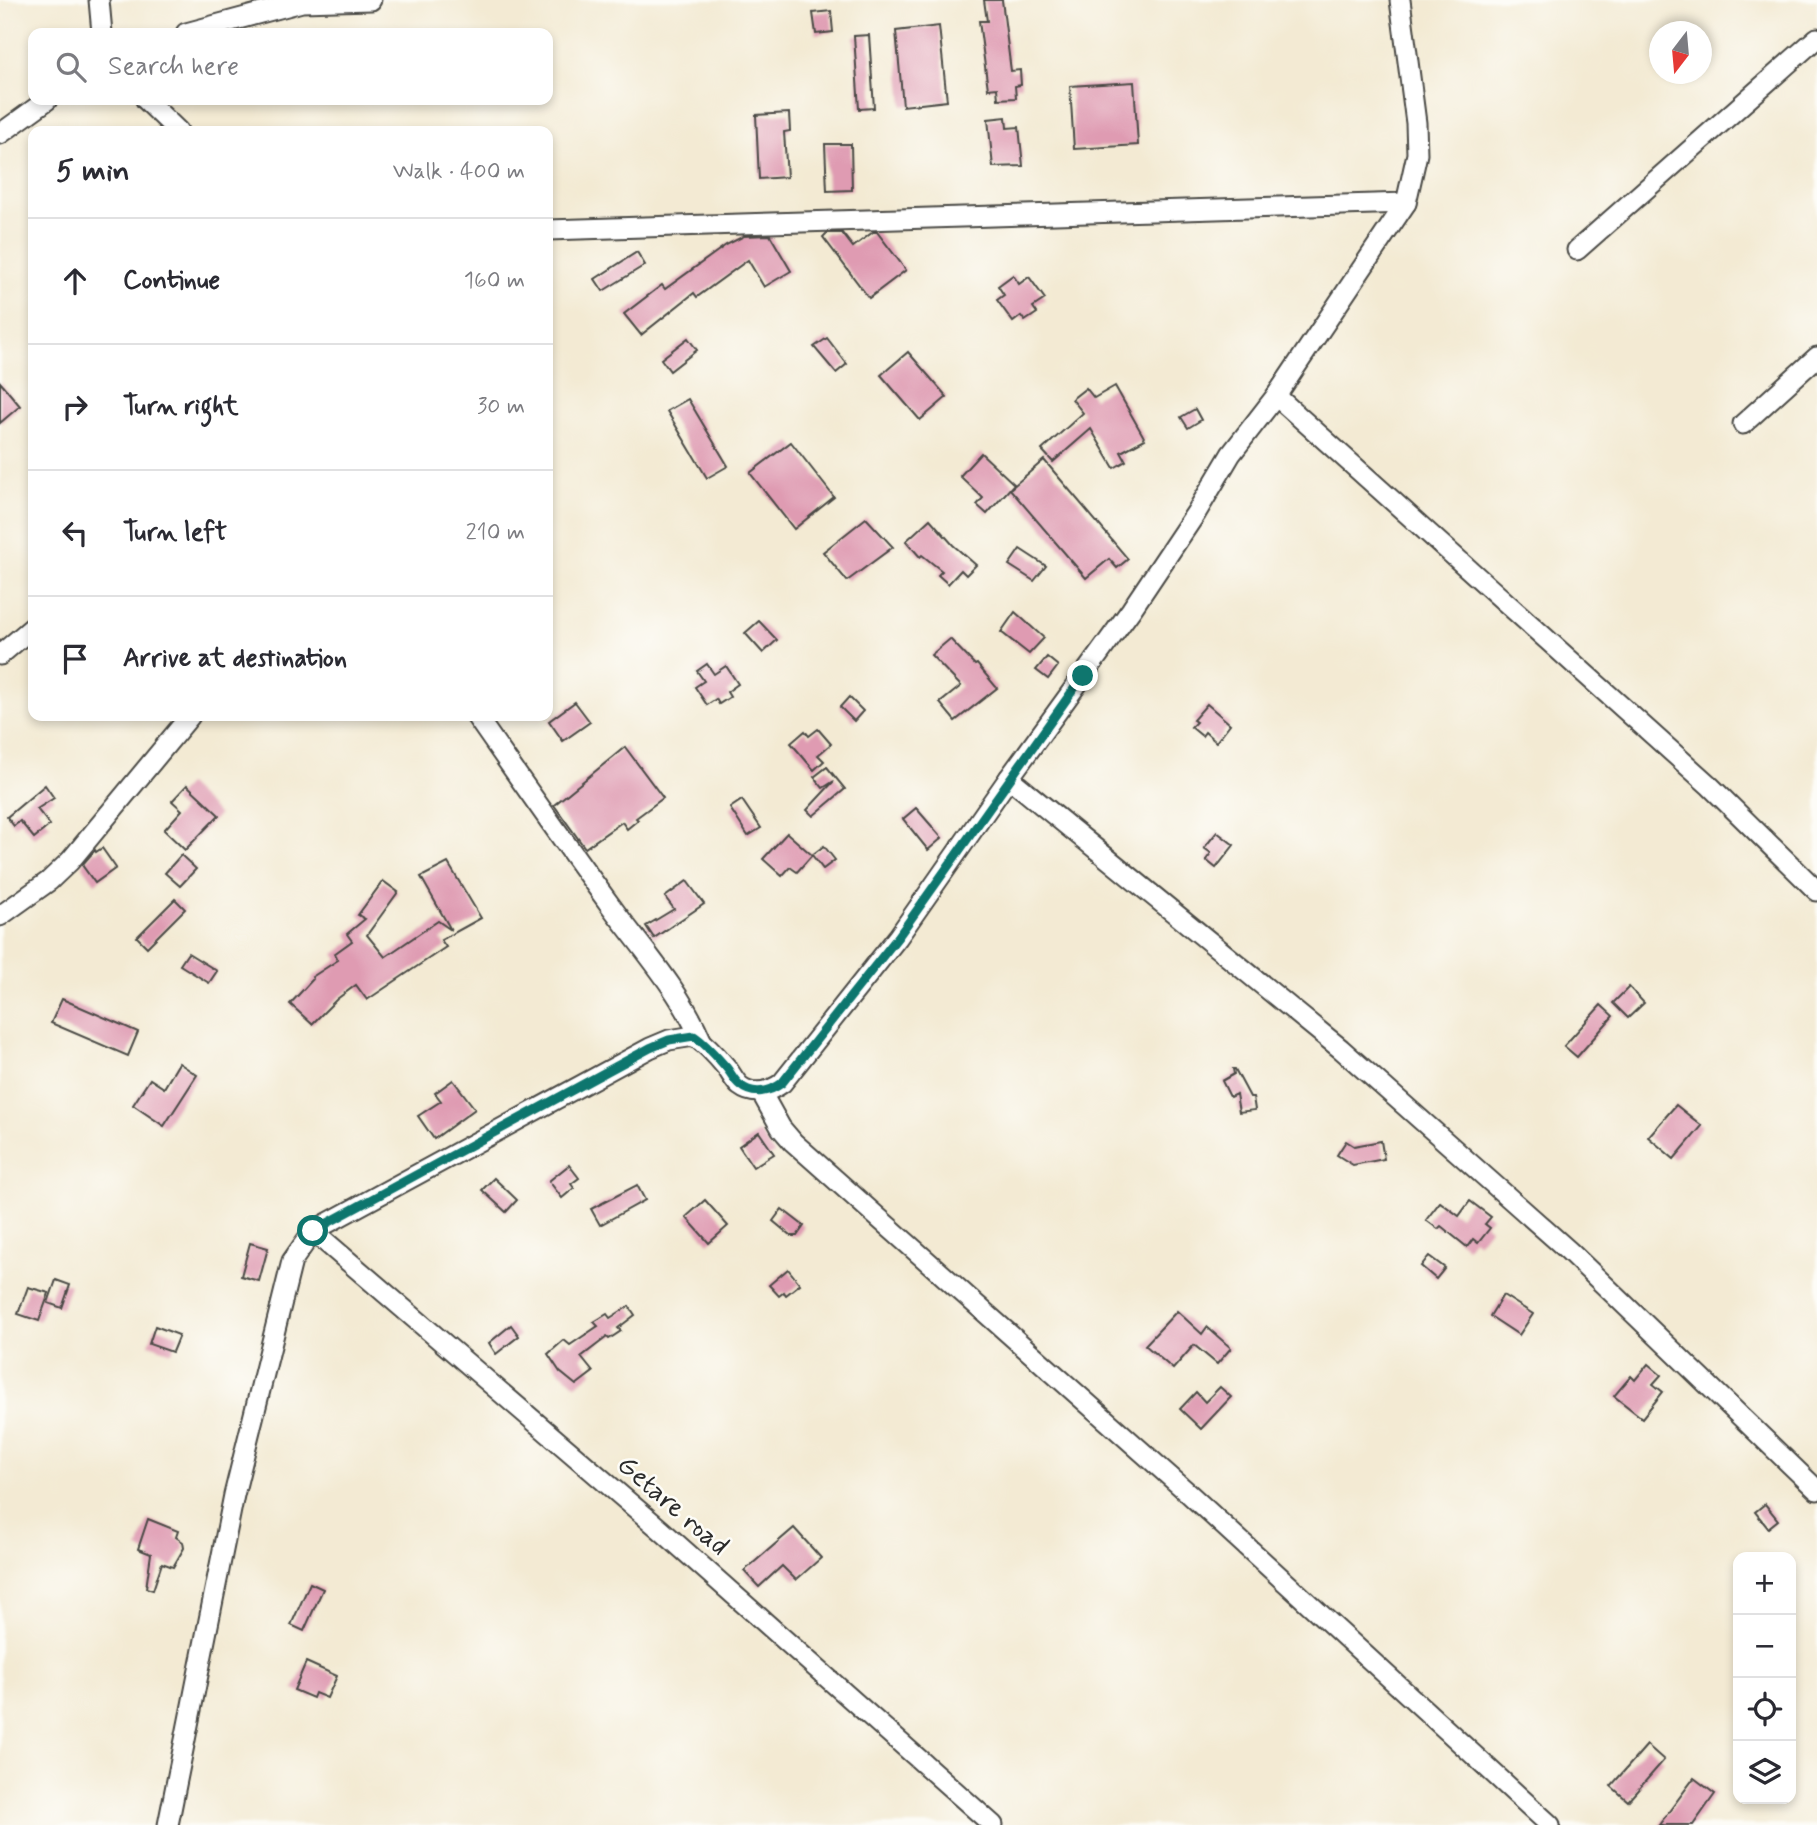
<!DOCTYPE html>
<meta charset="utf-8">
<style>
body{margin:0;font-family:Mynerve,sans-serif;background:#f2f2f3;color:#2b2b33}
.controls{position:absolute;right:21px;bottom:21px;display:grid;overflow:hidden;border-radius:14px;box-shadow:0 4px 10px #0003}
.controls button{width:63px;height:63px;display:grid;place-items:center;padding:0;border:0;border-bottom:2px solid #e1e1e2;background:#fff;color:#2b2b33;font:35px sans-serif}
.compass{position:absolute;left:1649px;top:21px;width:63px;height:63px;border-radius:50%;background:#fff;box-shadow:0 4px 10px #0003;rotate:196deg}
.stop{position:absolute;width:21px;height:21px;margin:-16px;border:5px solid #0f766e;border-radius:50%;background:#fff}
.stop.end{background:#0f766e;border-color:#fff;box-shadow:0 2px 7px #0008}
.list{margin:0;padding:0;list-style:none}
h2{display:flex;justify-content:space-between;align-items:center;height:91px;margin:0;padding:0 28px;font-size:30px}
h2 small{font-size:23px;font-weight:400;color:#7c7c81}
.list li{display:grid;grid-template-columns:46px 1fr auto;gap:21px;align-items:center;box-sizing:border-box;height:126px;padding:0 28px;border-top:2px solid #e1e1e2}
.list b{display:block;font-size:26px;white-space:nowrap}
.list em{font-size:23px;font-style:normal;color:#7c7c81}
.icon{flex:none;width:38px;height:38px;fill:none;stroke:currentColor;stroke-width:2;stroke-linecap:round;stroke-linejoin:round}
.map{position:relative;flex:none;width:1817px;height:1825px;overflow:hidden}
.search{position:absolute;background:#fff;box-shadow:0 4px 10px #0003;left:28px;top:28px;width:525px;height:77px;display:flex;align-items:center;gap:18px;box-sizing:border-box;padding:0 24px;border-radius:14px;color:#7c7c81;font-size:26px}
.panel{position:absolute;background:#fff;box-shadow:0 4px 10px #0003;left:28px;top:126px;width:525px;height:595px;border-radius:14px}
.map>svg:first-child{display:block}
</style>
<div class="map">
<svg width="1817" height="1825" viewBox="0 0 1817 1825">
<rect width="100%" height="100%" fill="#fdfcf7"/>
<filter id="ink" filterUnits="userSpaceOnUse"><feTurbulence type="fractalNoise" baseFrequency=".0143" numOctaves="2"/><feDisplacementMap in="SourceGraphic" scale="14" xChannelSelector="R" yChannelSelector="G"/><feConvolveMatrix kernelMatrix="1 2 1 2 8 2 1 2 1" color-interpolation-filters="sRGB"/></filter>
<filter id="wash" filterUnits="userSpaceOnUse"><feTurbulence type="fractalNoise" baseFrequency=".00686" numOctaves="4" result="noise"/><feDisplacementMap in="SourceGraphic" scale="28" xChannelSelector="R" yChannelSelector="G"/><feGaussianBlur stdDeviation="1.57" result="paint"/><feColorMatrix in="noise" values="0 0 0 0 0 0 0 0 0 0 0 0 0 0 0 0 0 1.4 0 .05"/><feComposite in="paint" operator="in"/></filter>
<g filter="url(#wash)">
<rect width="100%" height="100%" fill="#f3ead3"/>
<g id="blocks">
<g fill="#df9bb2">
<polygon points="984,0 1002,0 1011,71 1020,70 1021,85 1015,86 1016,98 998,99 997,88 988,89 979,21 987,21"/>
<polygon points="831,11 833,32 816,34 813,13"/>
<polygon points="939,26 947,101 903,106 896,31"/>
<polygon points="869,35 874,108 859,109 854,36"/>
<polygon points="1134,82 1138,145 1074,149 1070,86"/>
<polygon points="789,113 790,131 784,132 787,177 759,179 756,115"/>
<polygon points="1006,117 1007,128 1019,127 1023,166 993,167 988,119"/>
<polygon points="825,144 851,144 852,190 827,191"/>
<polygon points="873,232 877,232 906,270 869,298 823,237 827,233 842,233 853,247"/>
<polygon points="770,235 791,271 764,287 748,260 697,297 694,293 641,335 624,314 662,285 665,289 726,245 744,236"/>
<polygon points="637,252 645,265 603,291 595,279"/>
<polygon points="1013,275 1019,284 1029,277 1045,299 1033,307 1037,313 1025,321 1021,316 1013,322 997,300 1004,295 998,286"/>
<polygon points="688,338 697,350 670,371 661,359"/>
<polygon points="827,338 847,364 836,373 814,347"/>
<polygon points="908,352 947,397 920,420 881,375"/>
<polygon points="0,382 20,406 0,423"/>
<polygon points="1115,386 1145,439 1121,452 1126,461 1114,468 1091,429 1053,462 1042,450 1083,413 1072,399 1086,388 1094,398"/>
<polygon points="688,399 728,466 707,478 667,411"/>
<polygon points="1195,409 1201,420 1188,428 1181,417"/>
<polygon points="791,442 834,497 794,529 750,473"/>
<polygon points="981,453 1014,484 987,514 977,505 983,498 960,476"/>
<polygon points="1044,460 1128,559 1117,568 1109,559 1086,578 1010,489"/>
<polygon points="866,518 893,547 847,581 823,552"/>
<polygon points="930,519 953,545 976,565 966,575 961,570 948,584 938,575 942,571 922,555 920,557 906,541"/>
<polygon points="1020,549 1046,566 1034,581 1009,565"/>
<polygon points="1015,612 1044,638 1029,654 1001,632"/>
<polygon points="759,621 777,640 763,653 745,633"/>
<polygon points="950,639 975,665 977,664 997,688 955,721 940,703 961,686 931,655"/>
<polygon points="1047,657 1058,666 1048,679 1036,670"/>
<polygon points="707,664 714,674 726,666 738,684 727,692 730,697 719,704 716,699 707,705 695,687 704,681 697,671"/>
<polygon points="849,697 863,711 854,721 840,707"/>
<polygon points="575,702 590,722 563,741 549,721"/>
<polygon points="1207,704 1230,724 1216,742 1205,732 1202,736 1191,727 1196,722 1193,720"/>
<polygon points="818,729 831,744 818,755 824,761 814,770 791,743 805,731 809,736"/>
<polygon points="625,747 663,798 636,818 638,820 627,829 622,822 585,848 554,805"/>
<polygon points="827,767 845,789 813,816 807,810 834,781 823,788 814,777"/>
<polygon points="45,785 54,798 37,809 50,825 34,838 20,821 14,826 7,817"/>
<polygon points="187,785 219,815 185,850 164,830 182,810 172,801"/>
<polygon points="742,800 761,828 748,836 730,808"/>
<polygon points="916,808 942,838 928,850 903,819"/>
<polygon points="1217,832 1234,845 1216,868 1206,860 1211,853 1204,848"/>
<polygon points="787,833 812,855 797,872 790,867 782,876 763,859"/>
<polygon points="824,846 835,860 823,869 812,855"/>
<polygon points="102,848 116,868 95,883 82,865 95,850 96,852"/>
<polygon points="181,855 196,869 180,886 165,873"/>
<polygon points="448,863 481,918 441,940 446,947 367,1000 356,985 337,999 312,1024 290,1004 313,979 312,977 338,960 334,954 352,941 347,934 365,919 358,915 383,881 398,892 367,935 385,957 438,921 451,930 421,877"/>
<polygon points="687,881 704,904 654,938 646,926 674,909 665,897"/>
<polygon points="175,899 185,909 147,947 137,937"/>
<polygon points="188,953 217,971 209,983 180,965"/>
<polygon points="1629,987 1644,1003 1628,1018 1613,1003"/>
<polygon points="62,999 138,1032 128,1056 51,1023"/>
<polygon points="1601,1005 1613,1016 1577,1057 1564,1046"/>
<polygon points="179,1063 197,1075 164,1126 133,1105 150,1079 164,1088"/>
<polygon points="1233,1069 1235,1069 1250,1097 1253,1097 1255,1110 1239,1112 1236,1094 1230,1097 1222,1081 1234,1074"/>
<polygon points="453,1080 475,1109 434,1139 418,1116 441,1101 435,1093"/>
<polygon points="1676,1105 1702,1126 1674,1159 1648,1137"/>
<polygon points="759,1132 774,1154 753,1167 739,1146"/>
<polygon points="1346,1141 1354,1146 1381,1141 1384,1159 1353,1165 1337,1155"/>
<polygon points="569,1165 579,1178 571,1184 574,1188 562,1198 549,1181"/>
<polygon points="494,1178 517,1200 506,1212 482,1190"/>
<polygon points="637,1185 645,1200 600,1225 591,1209"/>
<polygon points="705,1200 728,1226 709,1243 686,1217"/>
<polygon points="1470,1201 1491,1217 1485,1224 1490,1228 1478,1243 1473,1239 1467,1247 1441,1226 1438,1229 1426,1220 1440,1202 1459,1216"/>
<polygon points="782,1209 804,1226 797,1236 791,1236 773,1221"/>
<polygon points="250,1243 268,1248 259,1281 241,1276"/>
<polygon points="1429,1256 1445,1268 1436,1279 1421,1266"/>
<polygon points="788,1269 800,1284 786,1295 784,1292 779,1296 769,1285"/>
<polygon points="56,1280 70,1285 62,1308 48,1303"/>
<polygon points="28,1287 49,1293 39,1321 18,1314"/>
<polygon points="1503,1295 1533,1314 1519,1335 1490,1316"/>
<polygon points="629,1306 635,1315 618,1328 621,1331 609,1339 607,1337 581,1357 593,1372 576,1385 560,1372 548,1354 564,1340 570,1345 598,1326 594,1322 607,1314 610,1318"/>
<polygon points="1177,1311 1202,1334 1207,1327 1231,1348 1217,1364 1194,1345 1173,1369 1145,1345"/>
<polygon points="511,1325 519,1336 496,1354 489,1343"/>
<polygon points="155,1326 179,1335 172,1352 149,1344"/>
<polygon points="1648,1364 1661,1375 1653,1384 1663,1392 1642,1418 1614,1396 1631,1376 1635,1380"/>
<polygon points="1220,1387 1231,1397 1201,1429 1180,1409 1196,1392 1205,1402"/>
<polygon points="1765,1504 1778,1520 1768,1528 1755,1512"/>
<polygon points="148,1519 178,1531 176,1537 183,1542 184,1548 173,1567 162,1563 153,1590 146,1588 151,1554 138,1549"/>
<polygon points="794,1528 821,1558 796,1580 782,1566 759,1587 744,1571"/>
<polygon points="310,1583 323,1589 304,1631 291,1625"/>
<polygon points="306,1662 337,1676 327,1698 315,1693 313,1698 294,1690"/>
<polygon points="1647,1745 1664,1760 1628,1801 1611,1786"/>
<polygon points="1694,1778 1715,1794 1693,1825 1659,1825"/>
</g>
</g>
</g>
<g filter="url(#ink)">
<use href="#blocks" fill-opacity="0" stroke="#494844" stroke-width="2"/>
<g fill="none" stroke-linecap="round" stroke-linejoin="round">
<defs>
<g id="minor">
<polyline points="99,0 102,33"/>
<polyline points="186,33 302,2 371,0"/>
<polyline points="146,100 178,131"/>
<polyline points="0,134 47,100"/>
<polyline points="548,230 1406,203 1417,154 1416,123 1400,0"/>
<polyline points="1577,250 1817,38"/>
<polyline points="1276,396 1710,786 1817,891"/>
<polyline points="1743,424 1817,357"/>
<polyline points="0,655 33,627"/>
<path d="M476,716C522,782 568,848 616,913C647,954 682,994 702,1042"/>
<polyline points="1009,778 1341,1049 1569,1251 1817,1490"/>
<polyline points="0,916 49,881 70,861 190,716"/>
<polyline points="761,1092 781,1128 793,1142 1185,1490 1550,1825"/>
<polyline points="313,1231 661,1530 993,1825"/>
<path d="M168,1825L234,1495L292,1261L313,1231L650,1048L669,1040L694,1036C706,1044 717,1056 726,1067C731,1073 734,1081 740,1086C753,1096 770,1092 782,1083L898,937L1009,778L1131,610L1196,513L1231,454L1276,396L1406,203"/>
</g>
</defs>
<use href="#minor" stroke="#494844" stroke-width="23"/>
<use href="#minor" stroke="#fff" stroke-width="19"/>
</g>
</g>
<g fill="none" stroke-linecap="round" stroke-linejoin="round" filter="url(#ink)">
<path stroke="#0f766e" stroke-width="9" d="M313,1231L650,1048L669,1040L694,1036C706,1044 716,1056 726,1067C731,1073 734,1081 740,1085C753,1096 770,1092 782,1083L898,937L1083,676"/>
</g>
<g text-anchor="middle" stroke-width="5" stroke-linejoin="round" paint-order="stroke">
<g font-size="28" fill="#2b2b2b" stroke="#fdfcf7">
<text transform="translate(674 1504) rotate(41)" y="10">Getare road</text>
</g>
</g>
</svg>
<div class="controls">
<button>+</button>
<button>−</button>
<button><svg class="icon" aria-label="locate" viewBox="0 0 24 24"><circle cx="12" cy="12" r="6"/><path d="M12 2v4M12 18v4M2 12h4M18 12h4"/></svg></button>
<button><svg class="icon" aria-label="layers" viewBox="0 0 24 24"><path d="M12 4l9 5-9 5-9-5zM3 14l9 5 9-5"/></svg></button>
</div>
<svg class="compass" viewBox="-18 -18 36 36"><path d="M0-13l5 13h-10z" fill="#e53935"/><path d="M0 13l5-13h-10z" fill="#7c7c81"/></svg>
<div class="stop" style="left:313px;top:1231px"></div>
<div class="stop end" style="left:1083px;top:676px"></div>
<div class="search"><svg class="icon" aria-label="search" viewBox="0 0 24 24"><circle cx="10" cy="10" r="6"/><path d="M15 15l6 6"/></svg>Search here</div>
<section class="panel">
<h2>5 min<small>Walk · 400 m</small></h2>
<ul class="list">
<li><svg class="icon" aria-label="ahead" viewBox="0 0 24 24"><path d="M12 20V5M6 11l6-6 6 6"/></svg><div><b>Continue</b></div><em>160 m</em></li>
<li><svg class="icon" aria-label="right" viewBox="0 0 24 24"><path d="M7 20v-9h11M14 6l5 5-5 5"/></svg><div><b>Turn right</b></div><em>30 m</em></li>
<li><svg class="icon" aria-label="left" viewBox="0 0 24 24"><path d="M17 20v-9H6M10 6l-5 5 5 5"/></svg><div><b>Turn left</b></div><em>210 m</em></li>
<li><svg class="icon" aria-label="arrive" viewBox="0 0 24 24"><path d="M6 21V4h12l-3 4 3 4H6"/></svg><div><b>Arrive at destination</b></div></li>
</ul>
</section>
</div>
